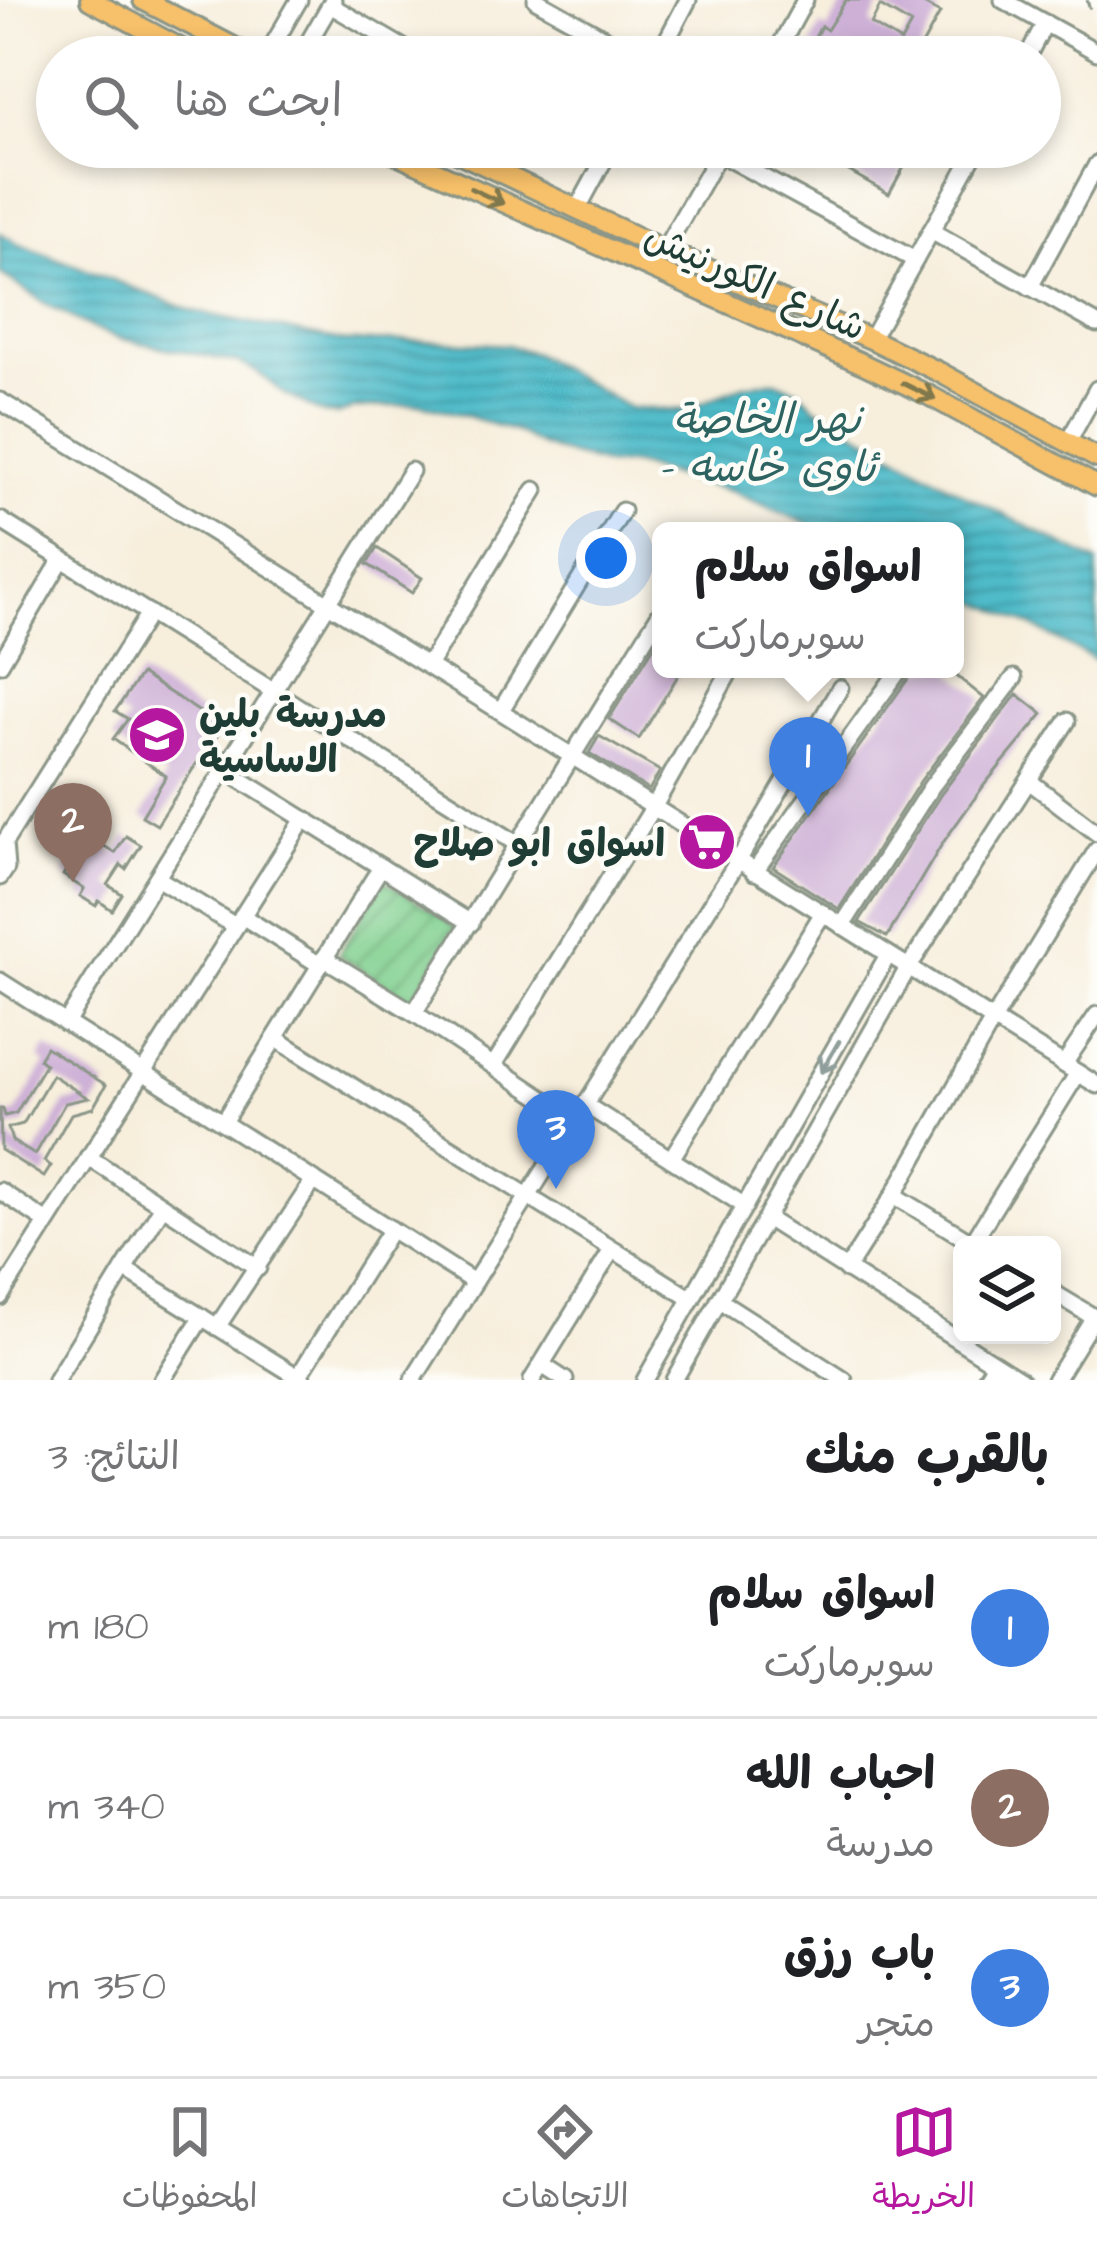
<!DOCTYPE html>
<html lang="ar">
<meta charset="utf-8">
<style>
body{margin:0;font-family:"Architects Daughter","Playpen Sans Arabic",sans-serif;background:#f2f2f2;color:#202124;direction:rtl}
.controls{position:absolute;right:36px;bottom:36px;display:grid;overflow:hidden;border-radius:18px;box-shadow:0 6px 18px #0003}
.controls button{width:108px;height:108px;display:grid;place-items:center;padding:0;border:0;border-bottom:3px solid #e0e0e0;background:#fff;color:#202124;font:60px sans-serif}
.you{position:absolute;left:606px;top:558px;width:42px;height:42px;margin:-30px;border:9px solid #fff;border-radius:50%;background:#1a73e8;box-shadow:0 0 0 18px #1a73e833}
.badge{display:grid;place-items:center;width:78px;height:78px;border-radius:50%;background:#b5179e;color:#fff;font-size:39px;font-weight:700}
.pin{position:absolute;translate:-50% -99px;filter:drop-shadow(0 3px 6px #0008)}
.pin::after{content:'';position:absolute;top:63px;width:42px;height:36px;background:inherit;clip-path:polygon(0 0,100% 0,50% 100%)}
.popup{position:absolute;left:652px;top:522px;width:312px;height:156px;box-sizing:border-box;display:grid;place-content:center;border-radius:18px;background:#fff;filter:drop-shadow(0 3px 9px #0005);font-size:39px;white-space:nowrap;color:#757577}
.popup b{font-size:45px;color:#202124}
.popup::after{content:'';position:absolute;left:50%;top:100%;margin-left:-24px;border:24px solid transparent;border-top-color:#fff}
.list{margin:0;padding:0;list-style:none}
h2{display:flex;justify-content:space-between;align-items:center;height:156px;margin:0;padding:0 48px;font-size:51px}
h2 small{font-size:39px;font-weight:400;color:#757577}
.list li{display:grid;grid-template-columns:78px 1fr auto;gap:36px;align-items:center;box-sizing:border-box;height:180px;padding:0 48px;border-top:3px solid #e0e0e0}
.list b{display:block;font-size:45px;white-space:nowrap}
.list p{margin:0;font-size:39px;white-space:nowrap;color:#757577}
.list em{font-size:39px;font-style:normal;color:#757577}
.icon{flex:none;width:66px;height:66px;fill:none;stroke:currentColor;stroke-width:2;stroke-linecap:round;stroke-linejoin:round}
.map{position:relative;flex:none;width:1097px;height:1380px;overflow:hidden;direction:ltr}
.search{position:absolute;background:#fff;box-shadow:0 6px 18px #0003;left:36px;right:36px;top:36px;height:132px;display:flex;align-items:center;gap:30px;box-sizing:border-box;padding:0 42px;border-radius:66px;color:#757577;font-size:45px}
.sheet{height:696px;background:#fff}
nav{display:flex;justify-content:space-around;align-items:center;box-sizing:border-box;height:168px;border-top:3px solid #e0e0e0;background:#fff;font-size:33px;color:#757577}
nav a{display:grid;justify-items:center;gap:6px}
nav .on{color:#b5179e}
.map>svg:first-child{display:block}
</style>
<div class="map">
<svg width="1097" height="1380" viewBox="0 0 1097 1380">
<defs>
<pattern id="garden-furrows" width="10" height="10" patternUnits="userSpaceOnUse" patternTransform="scale(3)"><rect width="10" height="10" fill="#81d090"/><path d="M-1 1l2-2M0 10L10 0M9 11l2-2" fill="none" stroke="#69aa76"/></pattern>
<pattern id="water-rules" width="6" height="5" patternUnits="userSpaceOnUse" patternTransform="scale(3)"><rect width="6" height="5" fill="#4fbbc9"/><path d="M0 2.5h6" fill="none" stroke="#4199a4"/></pattern>
</defs>
<rect width="100%" height="100%" fill="#fdfcf7"/>
<filter id="ink" filterUnits="userSpaceOnUse"><feTurbulence type="fractalNoise" baseFrequency=".00833" numOctaves="2"/><feDisplacementMap in="SourceGraphic" scale="24" xChannelSelector="R" yChannelSelector="G"/><feConvolveMatrix kernelMatrix="1 2 1 2 8 2 1 2 1" color-interpolation-filters="sRGB"/></filter>
<filter id="wash" filterUnits="userSpaceOnUse"><feTurbulence type="fractalNoise" baseFrequency=".004" numOctaves="4" result="noise"/><feDisplacementMap in="SourceGraphic" scale="48" xChannelSelector="R" yChannelSelector="G"/><feGaussianBlur stdDeviation="2.7" result="paint"/><feColorMatrix in="noise" values="0 0 0 0 0 0 0 0 0 0 0 0 0 0 0 0 0 1.4 0 .05"/><feComposite in="paint" operator="in"/></filter>
<g filter="url(#wash)">
<rect width="100%" height="100%" fill="#f7eedc"/>
<polygon fill="url(#garden-furrows)" stroke="#508662" stroke-width="3" points="384,880 458,927 411,1001 338,955"/>
<polygon fill="url(#water-rules)" stroke="#377c7e" stroke-width="3" points="0,233 17,243 192,311 345,342 419,341 507,345 533,353 630,408 686,410 744,385 775,381 800,391 815,407 967,496 1097,562 1097,661 1024,622 955,591 955,531 824,531 733,492 633,464 607,465 561,452 542,446 517,432 464,415 421,404 356,408 337,415 324,414 284,394 260,374 240,363 117,338 96,330 43,302 0,273"/>
<g id="blocks">
<g fill="#ceb0d7" fill-rule="evenodd">
<path d="M846,0H916L940,13L920,49L934,57H867L849,47L843,57H832L811,45L821,26L827,30ZM880,6L911,24L901,42L871,24Z"/>
<polygon points="807,147 915,147 889,194"/>
<polygon points="377,548 422,578 412,593 367,564"/>
<polygon points="661,635 661,669 682,669 639,739 609,719"/>
<polygon points="912,669 948,669 984,698 921,780 839,909 773,867 910,676"/>
<polygon points="141,674 223,727 213,742 211,741 157,825 142,816 166,776 113,739 128,719 115,711"/>
<polygon points="1017,694 1043,714 985,784 942,844 887,937 859,922 941,794"/>
<polygon points="599,736 660,771 649,790 589,753"/>
<polygon points="88,836 115,853 126,836 141,845 126,869 121,865 108,885 122,894 112,910 99,901 96,906 80,896 84,889 63,875"/>
<path d="M46,1047L106,1085L93,1108L71,1114L44,1161L51,1166L44,1177L1,1150L0,1109H3L5,1116L16,1113L45,1064L39,1059ZM52,1075L88,1098L65,1103L35,1155L12,1141L8,1128L23,1124Z"/>
</g>
</g>
</g>
<g filter="url(#ink)">
<use href="#blocks" fill-opacity="0" stroke="#8b9688" stroke-width="3"/>
<g fill="none" stroke-linecap="round" stroke-linejoin="round">
<defs>
<g id="minor">
<polyline points="536,0 638,57"/>
<polyline points="1003,0 1097,52"/>
<polyline points="330,5 419,57"/>
<polyline points="666,41 700,57"/>
<polyline points="266,57 299,0"/>
<polyline points="300,57 333,0"/>
<polyline points="658,57 688,0"/>
<polyline points="774,57 805,0"/>
<polyline points="1027,57 1045,23"/>
<polyline points="574,147 602,163"/>
<polyline points="707,147 915,260"/>
<polyline points="578,208 611,147"/>
<polyline points="931,231 1097,324"/>
<polyline points="664,250 722,148"/>
<polyline points="1030,287 1097,164"/>
<polyline points="871,339 978,147"/>
<path d="M0,401C368,626 732,857 1097,1085"/>
<polyline points="1068,442 1097,389"/>
<polyline points="0,520 519,845"/>
<polyline points="0,664 62,559"/>
<polyline points="429,664 535,490"/>
<polyline points="501,710 622,511"/>
<polyline points="225,770 471,923"/>
<polyline points="1029,781 1097,833"/>
<polyline points="754,872 900,669"/>
<polyline points="0,877 6,868 4,843 149,613"/>
<polyline points="157,878 235,926"/>
<polyline points="242,916 320,965"/>
<polyline points="842,926 931,787 1014,678"/>
<polyline points="324,958 414,1013 575,1120"/>
<polyline points="0,981 474,1282"/>
<polyline points="414,1013 661,612"/>
<polyline points="66,1023 411,471"/>
<polyline points="275,1038 692,1299"/>
<polyline points="1064,1064 1097,1015"/>
<polyline points="494,1065 653,808 731,669"/>
<polyline points="584,1104 745,1206"/>
<polyline points="223,1122 381,867"/>
<polyline points="88,1157 258,1268"/>
<polyline points="671,1159 823,913"/>
<polyline points="0,1191 47,1222"/>
<polyline points="894,1195 976,1245"/>
<polyline points="766,1218 1021,1380"/>
<polyline points="972,1243 1078,1073"/>
<polyline points="124,1269 303,1380"/>
<polyline points="846,1270 894,1195 993,1020 1097,850"/>
<polyline points="1052,1292 1097,1319"/>
<polyline points="0,1297 304,819"/>
<polyline points="719,1300 844,1380"/>
<polyline points="217,1327 314,1180"/>
<polyline points="542,1365 565,1380"/>
<polyline points="298,1377 391,1229"/>
<polyline points="56,1380 162,1207"/>
<polyline points="162,1380 202,1317"/>
<polyline points="413,1380 738,861 840,688"/>
<polyline points="532,1380 612,1250"/>
<polyline points="645,1380 888,955"/>
<polyline points="674,1380 908,968 1067,721"/>
<polyline points="985,1380 995,1364"/>
<polyline points="1055,1380 1094,1317"/>
</g>
<g id="major">
<polyline points="90,0 197,57"/>
<polyline points="143,0 253,57"/>
<polyline points="381,147 861,363 930,396 1097,486"/>
<polyline points="446,147 664,250 871,339 939,372 1097,458"/>
</g>
</defs>
<use href="#minor" stroke="#8b9688" stroke-width="21"/>
<use href="#major" stroke="#8b9688" stroke-width="24"/>
<polyline stroke="#8b9688" stroke-width="3" stroke-dasharray="9 9" stroke-linecap="butt" points="1087,0 1090,9 1097,7"/>
<use href="#minor" stroke="#fff" stroke-width="15"/>
<use href="#major" stroke="#f7c06b" stroke-width="18"/>
</g>
<defs><path id="oneway-shaft" d="M-6 0H5M1.5-3L5.5 0L1.5 3" fill="none" stroke-width="1.6" stroke-linecap="round" stroke-linejoin="round" transform="scale(3)"/></defs>
<g stroke="#80784d">
<use href="#oneway-shaft" transform="translate(487 196) rotate(25)"/>
<use href="#oneway-shaft" transform="translate(919 391) rotate(26)"/>
</g>
<use stroke="#8f9e9a" href="#oneway-shaft" transform="translate(830 1057) rotate(120)"/>
</g>
<defs>
<symbol id="school-disc" viewBox="-11 -11 22 22"><circle r="9.5" fill="#b5179e" stroke="#fdfcf7"/><path d="M0-5L7-2L0 1L-7-2ZM-4 1L0 2.5L4 1V4Q0 6-4 4Z" fill="#fff"/></symbol>
<symbol id="supermarket-disc" viewBox="-11 -11 22 22"><circle r="9.5" fill="#b5179e" stroke="#fdfcf7"/><path d="M-6-5.5h2.5l.6 2H6L4.5 2H-2.5L-4.4-4H-6ZM-1.5 3.2a1.3 1.3 0 1 0 .1 0ZM3 3.2a1.3 1.3 0 1 0 .1 0Z" fill="#fff"/></symbol>
</defs>
<g fill-rule="evenodd">
<use href="#school-disc" x="124" y="702" width="66" height="66"/>
<use href="#supermarket-disc" x="674" y="809" width="66" height="66"/>
</g>
<g text-anchor="middle" stroke-width="9" stroke-linejoin="round" paint-order="stroke">
<g font-size="39" fill="#1f3d34" stroke="#fdfcf7">
<text transform="translate(756 280) rotate(24)" y="14">شارع الكورنيش</text>
</g>
<g font-size="39" font-weight="bold" fill="#1f3d34" stroke="#fdfcf7" text-anchor="start">
<text x="199" y="727">مدرسة بلين<tspan x="199" dy="45">الاساسية</tspan></text>
<text x="665" y="856" text-anchor="end">اسواق ابو صلاح</text>
</g>
<g font-size="42" font-style="italic" fill="#2d6361" stroke="#fdfcf7">
<text x="767" y="433">نهر الخاصة<tspan x="767" dy="48">- ئاوی خاسە</tspan></text>
</g>
</g>
</svg>
<div class="controls">
<button><svg class="icon" aria-label="layers" viewBox="0 0 24 24"><path d="M12 4l9 5-9 5-9-5zM3 14l9 5 9-5"/></svg></button>
</div>
<div class="you"></div>
<div class="pin badge" style="left:808px;top:816px;background:#3f7fe0">1</div>
<div class="popup"><b>اسواق سلام</b>سوبرماركت</div>
<div class="pin badge" style="left:73px;top:882px;background:#8d6e63">2</div>
<div class="pin badge" style="left:556px;top:1189px;background:#3f7fe0">3</div>
<div class="search"><svg class="icon" aria-label="search" viewBox="0 0 24 24"><circle cx="10" cy="10" r="6"/><path d="M15 15l6 6"/></svg>ابحث هنا</div>
</div>
<section class="sheet">
<h2>بالقرب منك<small>النتائج: 3</small></h2>
<ul class="list">
<li><span class="badge" style="background:#3f7fe0">1</span><div><b>اسواق سلام</b><p>سوبرماركت</p></div><em>180 m</em></li>
<li><span class="badge" style="background:#8d6e63">2</span><div><b>احباب الله</b><p>مدرسة</p></div><em>340 m</em></li>
<li><span class="badge" style="background:#3f7fe0">3</span><div><b>باب رزق</b><p>متجر</p></div><em>350 m</em></li>
</ul>
</section>
<nav>
<a class="on"><svg class="icon" aria-label="map" viewBox="0 0 24 24"><path d="M3 6l6-2 6 2 6-2v14l-6 2-6-2-6 2zM9 4v14M15 6v14"/></svg>الخريطة</a>
<a><svg class="icon" aria-label="directions" viewBox="0 0 24 24"><path d="M12 3l9 9-9 9-9-9zM9 14v-3h6M13 9l2 2-2 2"/></svg>الاتجاهات</a>
<a><svg class="icon" aria-label="saved" viewBox="0 0 24 24"><path d="M7 4h10v16l-5-4-5 4z"/></svg>المحفوظات</a>
</nav>
